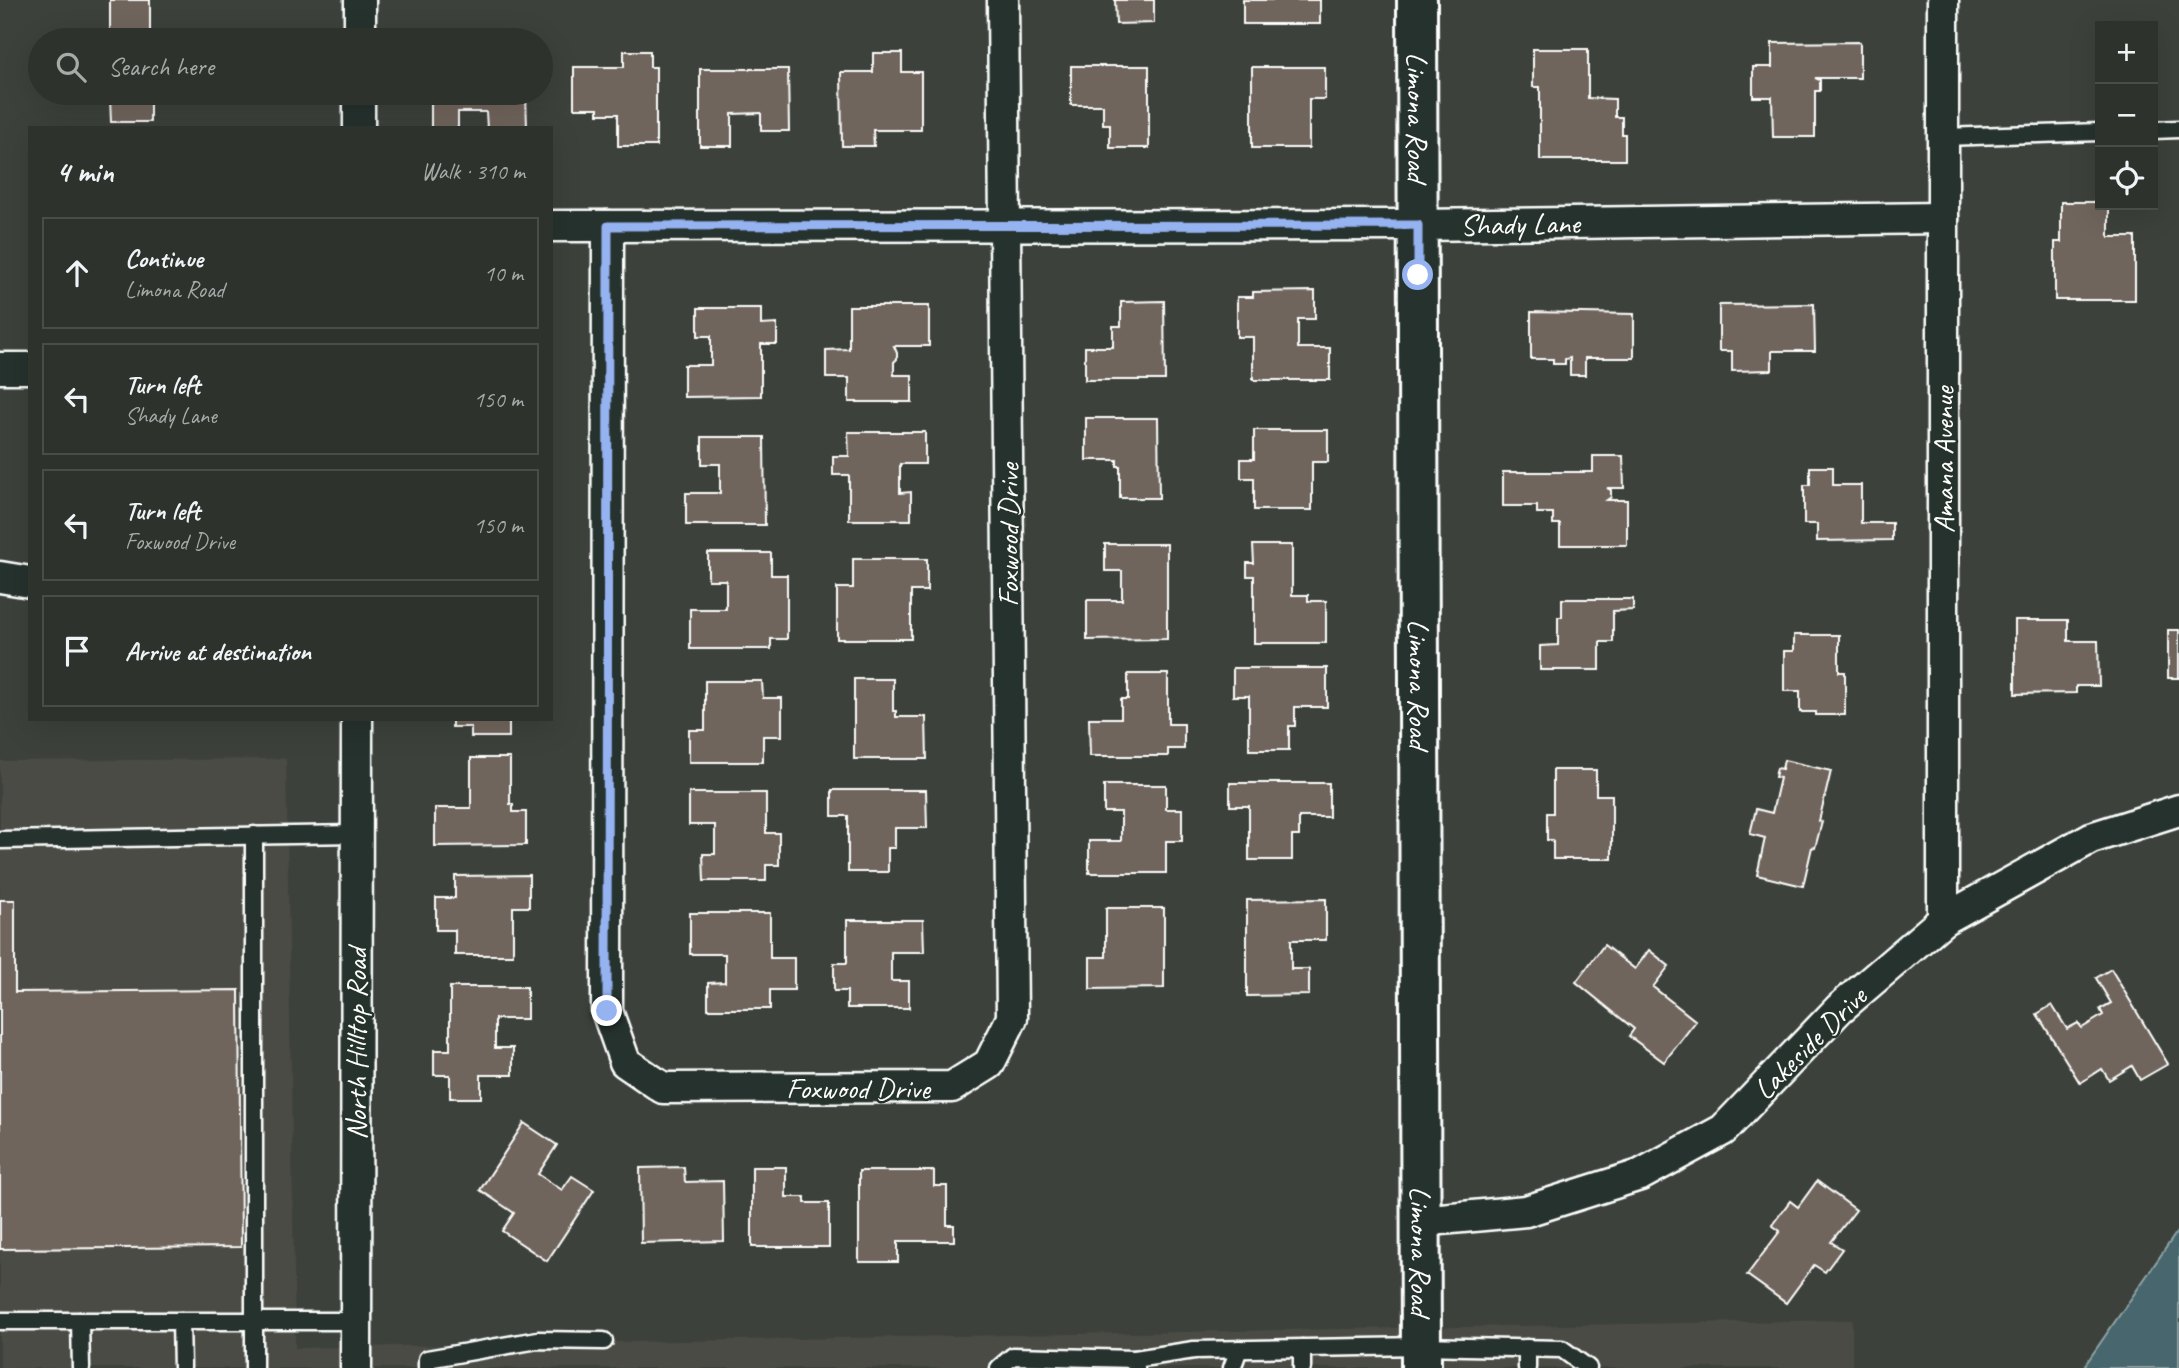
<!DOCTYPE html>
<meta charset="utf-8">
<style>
body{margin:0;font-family:Caveat,sans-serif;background:#353a34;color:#f1f3f6}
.controls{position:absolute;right:21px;top:21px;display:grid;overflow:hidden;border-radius:0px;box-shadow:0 7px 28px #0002}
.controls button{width:63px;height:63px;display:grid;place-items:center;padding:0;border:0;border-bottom:2px solid #484d48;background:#2d322c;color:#f1f3f6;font:35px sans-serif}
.stop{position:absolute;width:21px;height:21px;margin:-16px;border:5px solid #95b2f1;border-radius:50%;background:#fff}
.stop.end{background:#95b2f1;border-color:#fff;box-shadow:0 2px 7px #0008}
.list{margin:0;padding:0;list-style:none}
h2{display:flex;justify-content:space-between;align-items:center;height:91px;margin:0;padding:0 28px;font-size:30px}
h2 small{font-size:23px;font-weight:400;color:#a7aaa9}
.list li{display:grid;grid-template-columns:46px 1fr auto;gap:21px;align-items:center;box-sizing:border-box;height:112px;margin:0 14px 14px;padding:0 14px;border:2px solid #484d48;border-radius:0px}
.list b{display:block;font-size:26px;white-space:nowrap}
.list p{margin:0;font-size:23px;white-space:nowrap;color:#a7aaa9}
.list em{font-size:23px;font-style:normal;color:#a7aaa9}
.icon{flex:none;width:38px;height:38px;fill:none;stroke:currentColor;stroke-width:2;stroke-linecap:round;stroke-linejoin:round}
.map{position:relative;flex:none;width:2179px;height:1368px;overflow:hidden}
.search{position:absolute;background:#2d322c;box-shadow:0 7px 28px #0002;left:28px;top:28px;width:525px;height:77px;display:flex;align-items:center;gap:18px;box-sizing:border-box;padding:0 24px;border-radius:38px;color:#a7aaa9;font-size:26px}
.panel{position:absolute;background:#2d322c;box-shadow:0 7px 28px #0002;left:28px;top:126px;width:525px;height:595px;border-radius:0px}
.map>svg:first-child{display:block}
</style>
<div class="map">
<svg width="2179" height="1368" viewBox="0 0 2179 1368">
<rect width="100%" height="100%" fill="#3c423b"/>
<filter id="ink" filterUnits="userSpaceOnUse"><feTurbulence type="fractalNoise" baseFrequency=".0143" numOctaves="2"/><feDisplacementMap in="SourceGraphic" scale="14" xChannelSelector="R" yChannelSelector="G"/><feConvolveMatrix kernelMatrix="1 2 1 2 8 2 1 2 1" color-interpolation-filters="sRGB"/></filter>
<g filter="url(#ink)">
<polygon fill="#4c4c45" points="286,759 295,1348 1852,1320 1852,1368 0,1368 0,761"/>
<polygon fill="#47666d" stroke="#91a3a7" stroke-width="2" points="2179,1229 2179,1368 2083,1368"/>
<g fill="#70655b" stroke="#fff" stroke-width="2">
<rect x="110" y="0" width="40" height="40"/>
<polygon points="1115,0 1154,0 1154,23 1116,24"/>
<rect x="1243" y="0" width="77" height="24"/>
<polygon points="1860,42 1860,78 1815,78 1820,80 1820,91 1815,91 1815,137 1773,137 1772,97 1753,97 1753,67 1772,67 1772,43"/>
<polygon points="1533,49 1588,49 1588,98 1615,99 1615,117 1622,117 1622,134 1625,134 1625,160 1540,160 1540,87 1533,87"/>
<polygon points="624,51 650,51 650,67 656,67 656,146 618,146 618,114 598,114 598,108 574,108 574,67 624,67"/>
<polygon points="873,53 902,53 902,72 921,72 921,130 873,130 874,146 842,146 841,72 873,72"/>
<polygon points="1071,66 1149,66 1149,148 1110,148 1110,124 1103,124 1103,105 1071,105"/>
<polygon points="1252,67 1325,67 1325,99 1309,99 1309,148 1252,148"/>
<polygon points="700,69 788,69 789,131 761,131 761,113 732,114 732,146 700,146"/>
<polygon points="80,93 150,93 150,122 111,122 110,98 80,98"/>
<polygon points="431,93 526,93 527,128 487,128 486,112 458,112 458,128 431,128"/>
<polygon points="2061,202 2100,202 2100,205 2109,205 2109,237 2135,237 2135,300 2055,300 2055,242 2061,242"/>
<polygon points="1315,291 1315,319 1298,319 1298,348 1330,348 1330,380 1253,380 1253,337 1237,337 1237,297 1253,297 1253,292"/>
<polygon points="1164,301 1165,380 1085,380 1085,347 1113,347 1113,326 1121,326 1121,302"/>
<polygon points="1814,304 1815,351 1772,351 1772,370 1732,371 1732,351 1719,351 1719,305"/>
<polygon points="849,306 929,306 929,346 894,346 897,353 897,359 894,362 894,375 912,375 912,402 849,402 849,378 826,378 826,350 849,349"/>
<polygon points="698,308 761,308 761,325 777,324 777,344 761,344 761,396 684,397 684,365 711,365 711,336 698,336"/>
<polygon points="1531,312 1634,314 1634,358 1585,358 1585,375 1570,375 1570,358 1565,359 1565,364 1553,364 1553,359 1531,359"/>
<polygon points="1086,418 1158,418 1159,498 1120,498 1120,466 1117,466 1117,460 1086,460"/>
<polygon points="1254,430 1328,430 1328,462 1312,462 1312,510 1254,510 1254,478 1241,478 1241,459 1254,459"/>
<polygon points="848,432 925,432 925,464 900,464 900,493 911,492 911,520 849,520 849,475 833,475 833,456 849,456"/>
<polygon points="702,437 764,437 765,525 686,525 686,493 720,493 720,464 702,464"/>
<polygon points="1593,456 1623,456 1624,488 1607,488 1611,490 1611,497 1607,500 1627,500 1627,545 1560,545 1560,524 1553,524 1553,513 1537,513 1537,506 1503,506 1503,472 1593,472"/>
<polygon points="1810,467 1833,467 1833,485 1861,485 1861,523 1892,523 1892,540 1817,541 1817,524 1804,524 1804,485 1810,485"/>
<polygon points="1105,544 1167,544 1167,639 1087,640 1087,600 1122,600 1122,571 1105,571"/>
<polygon points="1253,545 1292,545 1292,595 1308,595 1308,601 1326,601 1326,643 1254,643 1254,576 1247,576 1247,563 1254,563"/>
<polygon points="708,553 771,553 771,575 787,575 787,639 771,639 771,649 690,649 690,609 726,609 726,580 708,580"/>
<polygon points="853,559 927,559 927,591 911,591 911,639 837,639 837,588 853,588"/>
<polygon points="1562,599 1633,599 1633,610 1613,611 1613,642 1600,642 1600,670 1540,670 1540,646 1558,645 1558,617 1562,617"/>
<polygon points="2015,620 2068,620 2068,641 2098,641 2099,686 2076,686 2076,693 2015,694"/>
<rect x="2168" y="630" width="11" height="48"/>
<polygon points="1794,635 1839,635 1839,672 1845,672 1845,715 1815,715 1815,712 1800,712 1800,691 1784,691 1784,651 1794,651"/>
<polygon points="1233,668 1327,668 1327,707 1295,707 1295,726 1289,726 1289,750 1249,750 1249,696 1233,696"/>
<polygon points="1128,674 1168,674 1168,724 1184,724 1184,749 1168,749 1168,756 1090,756 1089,718 1121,718 1121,699 1128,699"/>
<polygon points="854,679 893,679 893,711 896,711 896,717 926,717 927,759 854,759"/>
<polygon points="705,681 762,681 763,698 782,698 782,736 763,736 763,762 689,762 689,730 705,730"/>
<polygon points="452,719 509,719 509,737 471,737 471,727 452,727"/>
<polygon points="471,758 510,758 510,804 513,804 513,812 526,812 526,845 435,846 435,808 471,808"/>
<polygon points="1784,760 1831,771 1819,821 1822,822 1815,848 1812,847 1803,886 1757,875 1765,838 1750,834 1756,809 1772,813 1780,778 1775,777 1777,768 1782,769"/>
<polygon points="1553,770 1596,770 1596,795 1612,795 1612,859 1553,859 1553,840 1547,840 1547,813 1553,813"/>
<polygon points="1230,783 1329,783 1329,817 1299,817 1299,836 1292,836 1292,860 1249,860 1249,806 1230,806"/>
<polygon points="1104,785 1166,785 1166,809 1182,809 1182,841 1166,841 1166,873 1089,873 1089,841 1121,841 1121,812 1104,812"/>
<polygon points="832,790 926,790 927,828 895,828 895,848 888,848 888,872 848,872 848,816 832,816"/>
<polygon points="689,793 766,793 766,833 779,833 779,865 766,865 766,881 704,881 703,854 715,854 715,825 689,825"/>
<polygon points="529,875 529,907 513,907 513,955 455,955 455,930 436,930 436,898 455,898 455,876"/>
<polygon points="1326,899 1326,940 1291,940 1291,969 1309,969 1309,995 1247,996 1247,900"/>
<polygon points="0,900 15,900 15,992 239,990 241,1247 0,1249"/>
<polygon points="1106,908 1164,908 1164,988 1090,989 1090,957 1106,957"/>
<polygon points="690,913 770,913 770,958 794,958 794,990 770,990 770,1009 708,1009 708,983 725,982 725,954 690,954"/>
<polygon points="847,920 923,920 924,952 891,952 891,981 909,981 909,1008 847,1008 847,991 834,991 834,963 847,963"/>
<polygon points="1604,945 1635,969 1649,950 1669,966 1653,987 1696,1021 1664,1062 1629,1036 1634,1029 1576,982"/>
<polygon points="2111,969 2168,1064 2140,1080 2132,1066 2109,1080 2102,1069 2080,1083 2037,1014 2052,1005 2067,1029 2078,1023 2082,1028 2103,1015 2100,1009 2111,1003 2096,978"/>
<polygon points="450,987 527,987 527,1019 495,1019 495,1048 513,1048 513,1075 481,1075 481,1098 450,1098 450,1075 434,1075 434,1050 450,1050"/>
<polygon points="524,1123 557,1145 538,1174 562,1190 572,1176 594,1190 547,1261 502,1231 514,1213 480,1190"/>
<polygon points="684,1167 685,1182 723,1181 724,1241 641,1243 640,1168"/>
<polygon points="752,1167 786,1167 786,1197 805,1197 805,1203 829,1203 829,1247 752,1247"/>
<polygon points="859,1171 934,1171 934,1186 947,1186 947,1225 954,1225 954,1241 898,1241 898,1262 859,1262"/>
<polygon points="1817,1181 1856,1210 1831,1242 1842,1249 1825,1272 1814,1265 1786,1303 1747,1275 1780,1231 1772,1225 1790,1201 1798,1207"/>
</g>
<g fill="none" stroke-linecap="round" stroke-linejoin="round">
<defs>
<g id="service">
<polyline points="2153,130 2179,129"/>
<polyline points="1943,137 2100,132"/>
<polyline points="254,835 254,1368"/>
<polyline points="0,840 357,834"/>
<polyline points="0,1321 80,1321"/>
<polyline points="181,1321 182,1368"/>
<polyline points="1302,1348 1302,1368"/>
<polyline points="1527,1348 1527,1368"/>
<polyline points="1135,1359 1194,1350 1421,1346 1562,1349 1588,1368"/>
<polyline points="81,1368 80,1321 356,1321"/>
<polyline points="427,1368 427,1359 538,1340 604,1341"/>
<polyline points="999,1368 1013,1356 1135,1359 1136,1368"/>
<polyline points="1232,1368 1239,1349"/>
</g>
<g id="minor">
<polyline points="1943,0 1943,920"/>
<polyline points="360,40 360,0"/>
<polyline points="359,128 359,93"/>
<polyline points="551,226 1418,225 1943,218"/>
<polyline points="608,226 607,1011 625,1062 663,1088 952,1087 989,1064 1012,1018 1003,0"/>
<polyline points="0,368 30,368"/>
<polyline points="0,577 30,582"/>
<polyline points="1420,1221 1526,1211 1640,1175 1723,1130 1839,1009 1943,920 2091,838 2179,810"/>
<polyline points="356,1368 357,719"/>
</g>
<g id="tertiary">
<path id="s1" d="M1417,0L1421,1368"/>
</g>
</defs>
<use href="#service" stroke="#fff" stroke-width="21"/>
<use href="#minor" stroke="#fff" stroke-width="35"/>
<use href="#tertiary" stroke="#fff" stroke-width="44"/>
<use href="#service" stroke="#26332d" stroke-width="16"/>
<use href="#minor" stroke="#26332d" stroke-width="30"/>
<use href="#tertiary" stroke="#26332d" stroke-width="38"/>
</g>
</g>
<g fill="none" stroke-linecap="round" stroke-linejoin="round" filter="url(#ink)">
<polyline stroke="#95b2f1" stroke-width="9" points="607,1011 608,226 1418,225 1418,275"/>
</g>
<g text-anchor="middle" stroke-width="5" stroke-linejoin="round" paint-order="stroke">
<g font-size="30" fill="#fff" stroke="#26332d">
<text dy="10" stroke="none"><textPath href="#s1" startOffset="117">Limona Road</textPath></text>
<text transform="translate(1520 224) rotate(-1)" y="10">Shady Lane</text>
<text transform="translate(1943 460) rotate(-90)" y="10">Amana Avenue</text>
<text transform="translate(1008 535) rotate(-90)" y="10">Foxwood Drive</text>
<text dy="10" stroke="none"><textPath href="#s1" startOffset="684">Limona Road</textPath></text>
<text transform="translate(1810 1043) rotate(-45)" y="10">Lakeside Drive</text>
<text transform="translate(356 1044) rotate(-90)" y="10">North Hilltop Road</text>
<text x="858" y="1098">Foxwood Drive</text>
<text dy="10" stroke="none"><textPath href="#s1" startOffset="1251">Limona Road</textPath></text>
</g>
</g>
</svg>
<div class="controls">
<button>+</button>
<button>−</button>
<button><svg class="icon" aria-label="locate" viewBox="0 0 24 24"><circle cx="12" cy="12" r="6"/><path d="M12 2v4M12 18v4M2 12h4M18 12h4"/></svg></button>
</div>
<div class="stop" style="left:1418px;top:275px"></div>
<div class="stop end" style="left:607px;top:1011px"></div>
<div class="search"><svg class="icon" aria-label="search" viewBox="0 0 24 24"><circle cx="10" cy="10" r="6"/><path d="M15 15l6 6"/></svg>Search here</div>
<section class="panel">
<h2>4 min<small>Walk · 310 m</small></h2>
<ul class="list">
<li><svg class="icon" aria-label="ahead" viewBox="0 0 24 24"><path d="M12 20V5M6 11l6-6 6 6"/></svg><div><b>Continue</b><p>Limona Road</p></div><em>10 m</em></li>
<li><svg class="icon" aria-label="left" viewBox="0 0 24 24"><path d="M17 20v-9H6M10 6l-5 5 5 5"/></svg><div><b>Turn left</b><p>Shady Lane</p></div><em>150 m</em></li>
<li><svg class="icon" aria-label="left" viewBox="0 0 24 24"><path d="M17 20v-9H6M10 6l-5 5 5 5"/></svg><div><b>Turn left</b><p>Foxwood Drive</p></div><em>150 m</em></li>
<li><svg class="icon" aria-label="arrive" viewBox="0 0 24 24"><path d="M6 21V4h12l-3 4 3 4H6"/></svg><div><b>Arrive at destination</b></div></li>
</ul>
</section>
</div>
